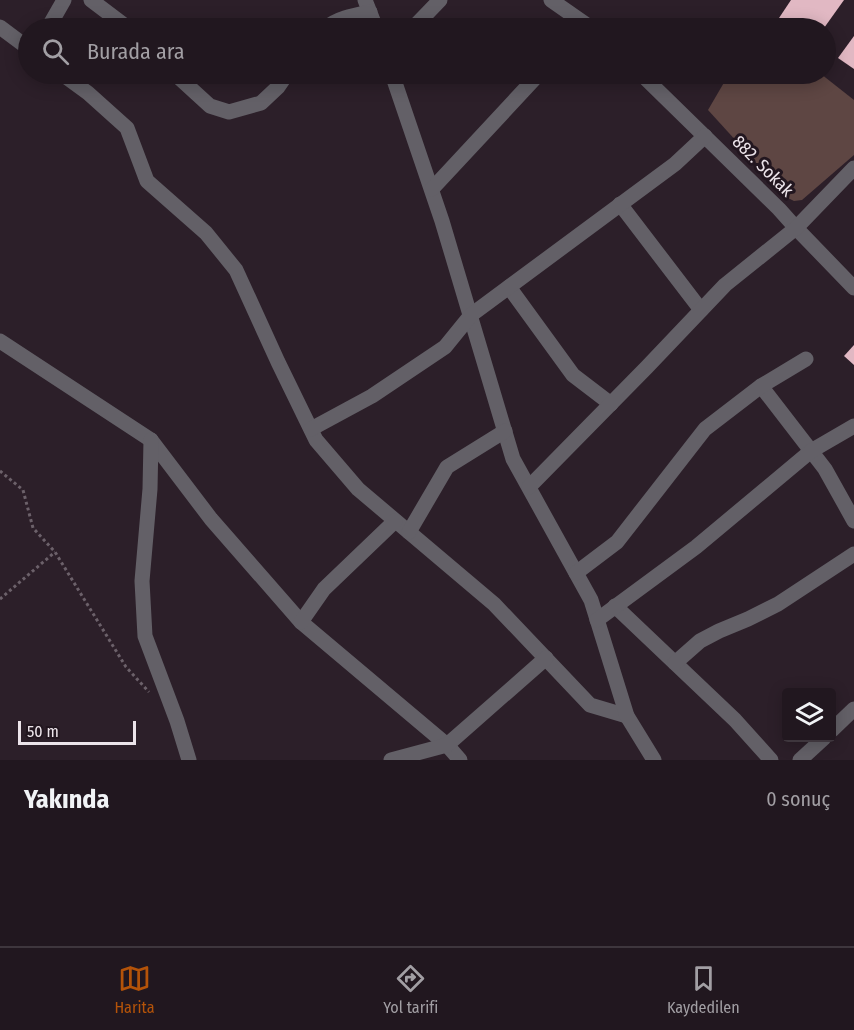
<!DOCTYPE html>
<html lang="tr">
<meta charset="utf-8">
<style>
body{margin:0;font-family:"Fira Sans Condensed",sans-serif;background:#292028;color:#f1f3f6}
.controls{position:absolute;right:18px;bottom:18px;display:grid;overflow:hidden;border-radius:6px;box-shadow:0 3px 15px #0003}
.controls button{width:54px;height:54px;display:grid;place-items:center;padding:0;border:0;border-bottom:2px solid #3e363d;background:#21171f;color:#f1f3f6;font:30px sans-serif}
.scale{position:absolute;left:18px;bottom:15px;width:118px;box-sizing:border-box;padding-left:6px;border:3px solid #ece4ea;border-top:0;font-size:16px;line-height:21px;white-space:nowrap;color:#ece4ea;-webkit-text-stroke:4px #22161f;paint-order:stroke}
.list{margin:0;padding:0;list-style:none}
h2{display:flex;justify-content:space-between;align-items:center;height:78px;margin:0;padding:0 24px;font-size:26px}
h2 small{font-size:20px;font-weight:400;color:#a29fa4}
.icon{flex:none;width:33px;height:33px;fill:none;stroke:currentColor;stroke-width:2;stroke-linecap:round;stroke-linejoin:round}
.map{position:relative;flex:none;width:854px;height:760px;overflow:hidden}
.search{position:absolute;background:#21171f;box-shadow:0 3px 15px #0003;left:18px;right:18px;top:18px;height:66px;display:flex;align-items:center;gap:15px;box-sizing:border-box;padding:0 21px;border-radius:33px;color:#a29fa4;font-size:22px}
.sheet{height:186px;background:#21171f}
nav{display:flex;justify-content:space-around;align-items:center;box-sizing:border-box;height:84px;border-top:2px solid #3e363d;background:#21171f;font-size:16px;color:#a29fa4}
nav a{display:grid;justify-items:center;gap:3px}
nav .on{color:#b45309}
.map>svg:first-child{display:block}
</style>
<div class="map">
<svg width="854" height="760" viewBox="0 0 854 760">
<rect width="100%" height="100%" fill="#2c1f29"/>
<polygon fill="#5e4643" points="729,74 821,74 854,100 854,155 802,200 794,201 788,198 708,110"/>
<g fill="#e1b8c3">
<polygon points="791,0 844,0 824,28 794,28 779,18"/>
<polygon points="854,36 854,69 838,58"/>
<polygon points="854,345 854,365 844,356"/>
</g>
<g fill="none" stroke-linecap="round" stroke-linejoin="round">
<g stroke="#6c616a" stroke-width="3" stroke-dasharray="3 3" stroke-linecap="butt">
<polyline points="0,471 23,490 33,528 55,552 126,667 149,692"/>
<polyline points="0,599 55,552"/>
</g>
<g stroke="#636067" stroke-width="15">
<polyline points="91,0 128,28"/>
<polyline points="365,0 376,28"/>
<polyline points="551,0 591,28"/>
<polyline points="0,27 28,48"/>
<polyline points="48,28 64,0"/>
<path d="M326,28C337,18 355,15 370,12"/>
<polyline points="413,28 440,0"/>
<polyline points="62,74 88,93 127,128 147,181 206,233 236,270 278,362 316,440 358,489 494,604 590,705 627,716"/>
<polyline points="175,74 210,106 229,112 261,103 278,87 287,74"/>
<polyline points="392,74 442,221 513,459 591,600 627,716 654,760"/>
<polyline points="641,74 779,209 796,228 854,288"/>
<polyline points="432,189 539,74"/>
<polyline points="620,204 701,310"/>
<polyline points="509,287 573,375 611,404"/>
<polyline points="0,341 151,440 211,519 301,622 447,745 460,760"/>
<polyline points="761,386 825,469 854,521"/>
<polyline points="311,429 372,396 445,347 471,315 675,164 705,136"/>
<polyline points="151,440 150,489 142,581 145,636 177,721 189,760"/>
<polyline points="529,487 647,367 725,285 796,228 854,168"/>
<polyline points="409,532 447,467 505,431"/>
<polyline points="576,573 617,542 705,429 761,386 806,359"/>
<polyline points="615,606 735,720 771,760"/>
<polyline points="597,620 696,547 811,451 854,426"/>
<polyline points="301,622 324,589 395,521"/>
<polyline points="675,663 700,641 719,631 748,619 778,604 854,554"/>
<polyline points="832,730 854,709"/>
<polyline points="800,760 824,738"/>
</g>
<polyline stroke="#636067" stroke-width="15" points="391,760 447,745 546,658"/>
</g>
<g text-anchor="middle" stroke-width="6" stroke-linejoin="round" paint-order="stroke">
<g font-size="18" fill="#ece4ea" stroke="#22161f">
<text transform="translate(763 166) rotate(45)" y="6">882. Sokak</text>
</g>
</g>
</svg>
<div class="controls">
<button><svg class="icon" aria-label="layers" viewBox="0 0 24 24"><path d="M12 4l9 5-9 5-9-5zM3 14l9 5 9-5"/></svg></button>
</div>
<div class="scale">50 m</div>
<div class="search"><svg class="icon" aria-label="search" viewBox="0 0 24 24"><circle cx="10" cy="10" r="6"/><path d="M15 15l6 6"/></svg>Burada ara</div>
</div>
<section class="sheet">
<h2>Yakında<small>0 sonuç</small></h2>
<ul class="list">
</ul>
</section>
<nav>
<a class="on"><svg class="icon" aria-label="map" viewBox="0 0 24 24"><path d="M3 6l6-2 6 2 6-2v14l-6 2-6-2-6 2zM9 4v14M15 6v14"/></svg>Harita</a>
<a><svg class="icon" aria-label="directions" viewBox="0 0 24 24"><path d="M12 3l9 9-9 9-9-9zM9 14v-3h6M13 9l2 2-2 2"/></svg>Yol tarifi</a>
<a><svg class="icon" aria-label="saved" viewBox="0 0 24 24"><path d="M7 4h10v16l-5-4-5 4z"/></svg>Kaydedilen</a>
</nav>
